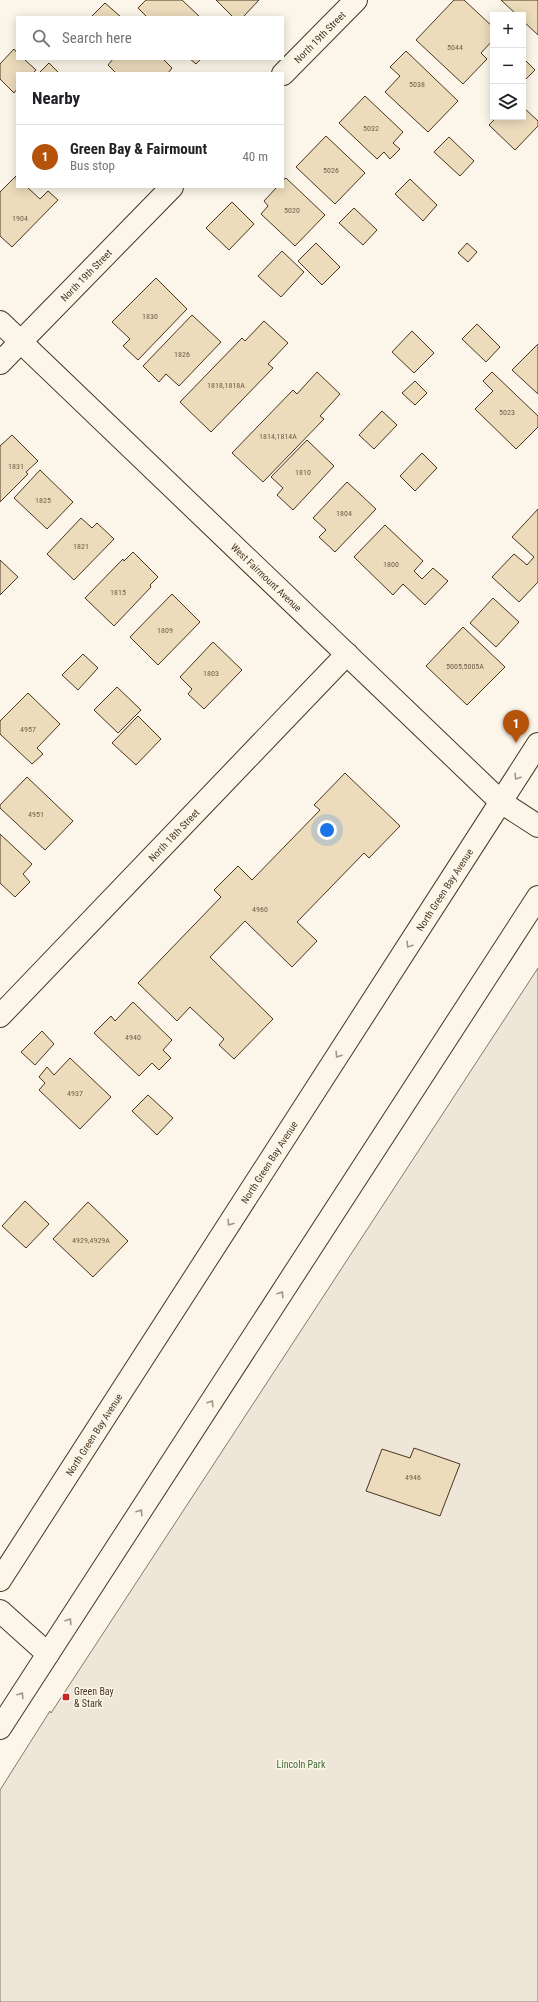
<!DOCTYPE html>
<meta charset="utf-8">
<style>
body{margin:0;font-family:"Roboto Condensed",sans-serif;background:#f6f6f6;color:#202124}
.controls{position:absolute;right:12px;top:12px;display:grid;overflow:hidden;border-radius:0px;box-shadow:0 2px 10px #0003}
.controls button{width:36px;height:36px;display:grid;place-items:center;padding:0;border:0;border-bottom:1px solid #e0e0e0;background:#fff;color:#202124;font:20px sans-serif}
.you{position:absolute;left:327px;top:830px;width:14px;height:14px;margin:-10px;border:3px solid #fff;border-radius:50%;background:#1a73e8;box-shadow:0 0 0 6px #1a73e833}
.badge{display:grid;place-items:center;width:26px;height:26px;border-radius:50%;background:#b45309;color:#fff;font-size:13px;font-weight:700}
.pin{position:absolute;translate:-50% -33px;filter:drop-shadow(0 1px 2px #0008)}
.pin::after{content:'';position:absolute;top:21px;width:14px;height:12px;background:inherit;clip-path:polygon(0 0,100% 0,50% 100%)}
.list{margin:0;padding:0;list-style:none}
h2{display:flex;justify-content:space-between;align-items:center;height:52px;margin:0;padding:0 16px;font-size:17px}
h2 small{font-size:13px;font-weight:400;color:#757577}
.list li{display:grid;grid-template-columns:26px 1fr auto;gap:12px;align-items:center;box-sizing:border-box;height:64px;padding:0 16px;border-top:1px solid #e0e0e0}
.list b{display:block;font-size:15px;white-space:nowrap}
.list p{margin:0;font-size:13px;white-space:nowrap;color:#757577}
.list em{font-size:13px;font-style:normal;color:#757577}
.icon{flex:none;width:22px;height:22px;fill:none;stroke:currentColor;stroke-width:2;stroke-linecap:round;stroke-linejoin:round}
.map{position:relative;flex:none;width:538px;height:2002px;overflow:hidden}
.search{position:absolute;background:#fff;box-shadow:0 2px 10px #0003;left:16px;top:16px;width:268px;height:44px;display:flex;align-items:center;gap:10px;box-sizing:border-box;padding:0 14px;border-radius:0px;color:#757577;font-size:15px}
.panel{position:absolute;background:#fff;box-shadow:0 2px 10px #0003;left:16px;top:72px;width:268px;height:116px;border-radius:0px}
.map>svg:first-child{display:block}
</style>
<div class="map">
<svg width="538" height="2002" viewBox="0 0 538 2002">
<rect width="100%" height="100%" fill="#fbf6e9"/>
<polygon fill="#ede6d9" stroke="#887966" points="538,968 538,2002 0,2002 0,1790 50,1711 51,1713"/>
<g fill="#ecdcbc" stroke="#4a3520">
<polygon points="146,0 182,0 200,17 147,17 138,8"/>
<polygon points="216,0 259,0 243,17 233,17"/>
<polygon points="454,0 464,0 493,27 493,40 481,53 487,59 463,84 416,40"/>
<polygon points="501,0 538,0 538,35 523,21 523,15 517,15"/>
<polygon points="105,3 121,17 91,17"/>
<polygon points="14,49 17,53 17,59 24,59 36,70 33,73 17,73 17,89 14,93 0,79 0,64"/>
<polygon points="406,51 458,101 428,132 385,92 400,76 390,67"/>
<polygon points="523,58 535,70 523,82"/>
<polygon points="113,59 163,59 172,68 168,73 116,73 108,65"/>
<polygon points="190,59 201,59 196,64"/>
<polygon points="49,63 59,73 39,73"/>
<polygon points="365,96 403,132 393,143 400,149 390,159 384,152 377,159 339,123"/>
<polygon points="523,107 538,121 538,126 515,150 489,125 497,117 523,117"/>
<polygon points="326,136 365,173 335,204 296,167"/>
<polygon points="449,137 474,161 460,176 434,152"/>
<polygon points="16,176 17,187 27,187 40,199 48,191 58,200 12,247 0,236 0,192"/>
<polygon points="286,178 325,215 295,246 261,214 268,206 264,201 277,187 283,187 283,180"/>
<polygon points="410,179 437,205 423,221 395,194"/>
<polygon points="232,202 254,224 229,250 206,228"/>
<polygon points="354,208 377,230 363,245 339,223"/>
<polygon points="316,243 340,267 322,285 298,261"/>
<polygon points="467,243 477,252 468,262 458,253"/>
<polygon points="282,251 304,272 281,297 258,276"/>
<polygon points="156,278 187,309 138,360 123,346 130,339 112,322"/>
<polygon points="192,315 221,342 179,386 166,374 159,382 143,366"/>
<polygon points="264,321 288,343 268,364 273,368 211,432 180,402 242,338 245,341"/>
<polygon points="477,324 500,347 486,362 462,339"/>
<polygon points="412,331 434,353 414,373 392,352"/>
<polygon points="538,344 538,394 512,370"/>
<polygon points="317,372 340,394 320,416 324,419 263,482 232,453 293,390 297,394"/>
<polygon points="492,372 538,416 538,427 516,449 475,409 493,391 483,381"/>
<polygon points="415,381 427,393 415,405 402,393"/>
<polygon points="382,411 397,425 374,449 359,435"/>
<polygon points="12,435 38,461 26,472 28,474 0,502 0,446"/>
<polygon points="307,440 334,466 293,510 277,495 283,488 271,477"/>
<polygon points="422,453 437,468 415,491 400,476"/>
<polygon points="40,470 73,502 47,529 14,498"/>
<polygon points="347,482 376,509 335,552 319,537 326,530 313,518"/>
<polygon points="538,509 538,582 519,602 492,577 514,554 527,565 534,557 512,537"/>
<polygon points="81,518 92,528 97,523 114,539 74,580 47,554"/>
<polygon points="385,525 423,561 414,571 422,579 433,568 448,581 425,605 403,584 393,595 354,557"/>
<polygon points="133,552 158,577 150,585 151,587 114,626 85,598 123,559 124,561"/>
<polygon points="0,560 18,577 0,595"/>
<polygon points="172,594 200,622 158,665 130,637"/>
<polygon points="493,598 519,622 496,647 470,623"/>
<polygon points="463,627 505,667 467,705 426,666"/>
<polygon points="213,642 242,670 204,709 188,694 192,689 180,677"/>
<polygon points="83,654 98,668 78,690 62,675"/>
<polygon points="117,687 141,710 118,733 94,710"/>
<polygon points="28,693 60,724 37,748 43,754 32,764 0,734 0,721"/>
<polygon points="138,716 161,739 136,765 112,743"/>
<polygon points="345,773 400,826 369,858 364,853 297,922 317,941 292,967 245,921 210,957 273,1019 234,1059 219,1045 224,1039 190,1007 177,1021 138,983 221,897 214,890 238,866 252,880 320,810 314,805"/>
<polygon points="27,777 73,821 45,850 0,808 0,805"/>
<polygon points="0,834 32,864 23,874 30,882 15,897 0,883"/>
<polygon points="133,1002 172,1040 163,1050 171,1058 159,1070 152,1063 139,1076 94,1033 111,1016 115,1021"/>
<polygon points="42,1031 54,1044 35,1065 21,1052"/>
<polygon points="70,1058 111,1097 80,1129 39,1090 45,1083 39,1077 47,1067 54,1075"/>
<polygon points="148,1095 173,1118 157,1135 132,1111"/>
<polygon points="25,1201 49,1224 26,1248 2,1226"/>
<polygon points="88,1202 128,1241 93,1277 53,1239"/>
<polygon points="414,1448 460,1464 440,1516 366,1491 382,1449 410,1458"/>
</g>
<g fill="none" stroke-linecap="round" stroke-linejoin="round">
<defs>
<g id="minor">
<path id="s1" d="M283,74L356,0"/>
<path id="s2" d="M0,322L501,802L538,826"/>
<path id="s3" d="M0,363L172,187"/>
<path id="s4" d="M0,1016L347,654"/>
<polyline points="0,1611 48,1654"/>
</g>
<g id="primary">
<path id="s5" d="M0,1580L538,744"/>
<polyline points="0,1728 538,897"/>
</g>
</defs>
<use href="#minor" stroke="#4a3520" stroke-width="24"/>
<use href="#primary" stroke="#4a3520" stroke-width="24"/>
<use href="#minor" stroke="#fbf6e9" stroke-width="22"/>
<use href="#primary" stroke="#fbf6e9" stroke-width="22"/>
</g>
<defs><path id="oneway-chevron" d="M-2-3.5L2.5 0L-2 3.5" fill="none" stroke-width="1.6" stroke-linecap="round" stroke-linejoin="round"/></defs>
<g stroke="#a29684">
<use href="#oneway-chevron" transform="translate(517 777) rotate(123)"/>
<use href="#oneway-chevron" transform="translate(409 945) rotate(123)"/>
<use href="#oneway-chevron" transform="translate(338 1055) rotate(123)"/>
<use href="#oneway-chevron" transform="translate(230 1223) rotate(123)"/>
<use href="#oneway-chevron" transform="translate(281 1294) rotate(-57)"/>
<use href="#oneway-chevron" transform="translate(211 1403) rotate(-57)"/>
<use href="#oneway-chevron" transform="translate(140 1512) rotate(-57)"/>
<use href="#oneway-chevron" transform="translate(69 1621) rotate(-57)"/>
<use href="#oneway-chevron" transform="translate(21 1695) rotate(-57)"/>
</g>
<rect fill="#c62828" stroke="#fbf6e9" stroke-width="1.5" x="62" y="1693" width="8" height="8" rx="2"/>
<g text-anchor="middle" stroke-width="3" stroke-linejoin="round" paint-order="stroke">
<g font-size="8" fill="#725f47">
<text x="455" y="50">5044</text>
<text x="417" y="87">5038</text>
<text x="371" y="131">5032</text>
<text x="331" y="173">5026</text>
<text x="292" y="213">5020</text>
<text x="20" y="221">1904</text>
<text x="150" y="319">1830</text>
<text x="182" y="357">1826</text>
<text x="226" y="388">1818,1818A</text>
<text x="507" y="415">5023</text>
<text x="278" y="439">1814,1814A</text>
<text x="16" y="469">1831</text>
<text x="303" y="475">1810</text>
<text x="43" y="503">1825</text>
<text x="344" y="516">1804</text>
<text x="81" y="549">1821</text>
<text x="391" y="567">1800</text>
<text x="118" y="595">1815</text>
<text x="165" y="633">1809</text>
<text x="465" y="669">5005,5005A</text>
<text x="211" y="676">1803</text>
<text x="28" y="732">4957</text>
<text x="36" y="817">4951</text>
<text x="260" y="912">4960</text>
<text x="133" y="1040">4940</text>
<text x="75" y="1096">4937</text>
<text x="91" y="1243">4929,4929A</text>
<text x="413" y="1480">4946</text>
</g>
<g font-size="10" fill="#4a3520" stroke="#fbf6e9">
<text dy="4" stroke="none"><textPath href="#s1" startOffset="52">North 19th Street</textPath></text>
<text dy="4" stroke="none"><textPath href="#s3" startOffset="123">North 19th Street</textPath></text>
<text dy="4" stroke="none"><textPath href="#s2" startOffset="369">West Fairmount Avenue</textPath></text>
<text dy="4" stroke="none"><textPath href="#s4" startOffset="251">North 18th Street</textPath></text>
<text dy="4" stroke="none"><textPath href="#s5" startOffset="821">North Green Bay Avenue</textPath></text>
<text dy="4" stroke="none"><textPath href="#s5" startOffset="497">North Green Bay Avenue</textPath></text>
<text dy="4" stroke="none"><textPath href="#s5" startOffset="173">North Green Bay Avenue</textPath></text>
</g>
<g font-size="10" fill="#4a3520" stroke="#fbf6e9" text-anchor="start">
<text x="74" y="1695">Green Bay<tspan x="74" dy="12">&amp; Stark</tspan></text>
</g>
<g font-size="10" fill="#436837" stroke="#fbf6e9">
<text x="301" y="1768">Lincoln Park</text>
</g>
</g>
</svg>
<div class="controls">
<button>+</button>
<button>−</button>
<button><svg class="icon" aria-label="layers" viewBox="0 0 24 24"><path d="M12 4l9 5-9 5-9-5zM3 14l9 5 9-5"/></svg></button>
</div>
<div class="you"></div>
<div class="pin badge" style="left:516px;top:743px">1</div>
<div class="search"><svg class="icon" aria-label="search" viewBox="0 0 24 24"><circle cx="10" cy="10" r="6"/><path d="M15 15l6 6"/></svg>Search here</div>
<section class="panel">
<h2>Nearby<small></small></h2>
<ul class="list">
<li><span class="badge">1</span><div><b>Green Bay &amp; Fairmount</b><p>Bus stop</p></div><em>40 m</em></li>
</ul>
</section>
</div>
